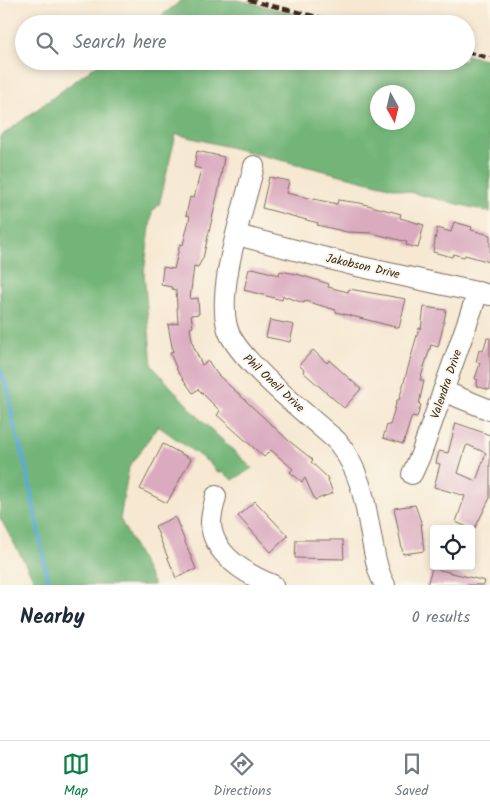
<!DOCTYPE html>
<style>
body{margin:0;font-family:Kalam,sans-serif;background:#f2f2f3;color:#1f2937}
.controls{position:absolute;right:15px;bottom:15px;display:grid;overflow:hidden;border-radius:5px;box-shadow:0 2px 8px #0003}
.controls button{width:45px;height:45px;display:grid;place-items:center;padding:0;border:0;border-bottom:1px solid #e0e1e3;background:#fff;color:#1f2937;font:25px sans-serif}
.compass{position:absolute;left:370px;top:85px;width:45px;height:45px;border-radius:50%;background:#fff;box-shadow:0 2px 8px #0003;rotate:172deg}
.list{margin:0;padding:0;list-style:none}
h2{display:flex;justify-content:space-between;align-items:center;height:65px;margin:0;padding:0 20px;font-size:21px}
h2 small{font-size:16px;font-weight:400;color:#747a83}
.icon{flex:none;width:28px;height:28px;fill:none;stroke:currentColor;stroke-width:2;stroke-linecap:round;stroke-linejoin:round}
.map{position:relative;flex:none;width:490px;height:585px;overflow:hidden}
.search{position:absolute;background:#fff;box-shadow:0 2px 8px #0003;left:15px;right:15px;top:15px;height:55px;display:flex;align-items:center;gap:12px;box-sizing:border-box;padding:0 18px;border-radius:28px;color:#747a83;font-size:19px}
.sheet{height:155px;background:#fff}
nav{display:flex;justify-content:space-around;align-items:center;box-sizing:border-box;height:70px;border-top:1px solid #e0e1e3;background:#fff;font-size:14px;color:#747a83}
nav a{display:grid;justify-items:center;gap:2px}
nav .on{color:#0b8043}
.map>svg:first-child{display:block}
</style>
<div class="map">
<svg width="490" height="585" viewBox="0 0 490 585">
<rect width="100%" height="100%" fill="#fbf7ec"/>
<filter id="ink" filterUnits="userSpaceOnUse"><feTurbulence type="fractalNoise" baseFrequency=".02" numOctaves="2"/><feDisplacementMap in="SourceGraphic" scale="10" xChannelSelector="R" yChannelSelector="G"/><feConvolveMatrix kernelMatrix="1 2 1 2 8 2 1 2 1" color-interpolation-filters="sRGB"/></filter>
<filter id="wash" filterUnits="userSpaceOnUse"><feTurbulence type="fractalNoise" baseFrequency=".0096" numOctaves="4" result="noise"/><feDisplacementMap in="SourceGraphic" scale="20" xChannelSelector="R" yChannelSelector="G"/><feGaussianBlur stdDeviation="1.12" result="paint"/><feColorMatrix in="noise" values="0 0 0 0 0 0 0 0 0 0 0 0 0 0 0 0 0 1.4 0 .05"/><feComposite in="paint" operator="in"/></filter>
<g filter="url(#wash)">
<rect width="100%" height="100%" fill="#f6e8d1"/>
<g fill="#73b578" stroke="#57704b" fill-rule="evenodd">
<polygon points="182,0 238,0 337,24 151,24"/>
<path d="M466,55L490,60V212L176,134L159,205L152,212L144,273L152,366L201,420L252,468L233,480L224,473L216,471L211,464L158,426L129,467L120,519L154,585H37L0,518V137L102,61H466ZM378,92H408V122H378Z"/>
</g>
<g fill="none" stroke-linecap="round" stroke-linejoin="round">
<g stroke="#5caad6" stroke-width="4">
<polyline points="0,369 8,389 13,421 27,472 47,575 52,585"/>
<polyline points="46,585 47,575"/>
</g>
</g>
<g id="blocks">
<g fill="#daaabf" fill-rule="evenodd">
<polygon points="197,151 224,157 219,188 203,258 198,267 194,266 190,299 198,298 199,314 191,315 193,327 190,328 193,345 202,365 208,361 218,375 288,440 313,460 311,462 327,477 333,493 315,500 305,478 302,482 290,472 293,469 271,450 264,457 217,415 220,411 198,389 193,393 178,372 170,353 173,352 168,325 178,323 176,290 172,289 172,287 161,285 163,267 174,269 180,244 183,245 190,216 186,215 190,197 194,198 201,169 194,167"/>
<polygon points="269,177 289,181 286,193 337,204 338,200 360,203 401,214 400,218 424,225 418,248 406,245 407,242 372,233 347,232 317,225 318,223 262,208"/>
<polygon points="454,222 472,227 471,230 490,235 490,262 465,255 464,257 453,254 452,257 433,252 437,228 451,232"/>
<polygon points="253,268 279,275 280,271 297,274 329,284 328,287 348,292 349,289 406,299 399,328 336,312 336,310 305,301 304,303 283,296 282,300 244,290 249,269"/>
<polygon points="424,307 446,310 443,327 438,347 431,345 420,380 424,381 419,404 421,405 417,417 412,416 403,444 383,438 387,425 390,425 397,400 399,400 419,328 421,329"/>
<polygon points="270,320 294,325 290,342 266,337"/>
<polygon points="487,338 490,338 490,390 476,386 478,380 475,379 480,363 476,362 479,350 483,351"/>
<polygon points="313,350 327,363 329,360 361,389 344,408 303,372 304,370 299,365"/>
<path d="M456,423L490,435V498L474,530L456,522L465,496L434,487L440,464L436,463L439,451L448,453ZM468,445L486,453L476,481L458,473L466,446Z"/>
<polygon points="163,444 191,459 167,503 140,489"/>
<polygon points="255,501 288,536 271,552 238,516"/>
<polygon points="415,505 421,522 424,551 403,554 394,508"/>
<polygon points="175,517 196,569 176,578 155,526"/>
<polygon points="296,540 343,540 344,559 295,558"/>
<polygon points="432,568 485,581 484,585 427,585"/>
</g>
</g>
</g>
<g filter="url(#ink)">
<use href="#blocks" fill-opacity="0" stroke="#7c6c5d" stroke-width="1"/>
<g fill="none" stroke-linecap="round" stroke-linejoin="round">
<defs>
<g id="minor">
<path d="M254,166C244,209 215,290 228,330C238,360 311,418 337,441C362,473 365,502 372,541C375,556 377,572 385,585"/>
<polyline points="237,235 357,266 490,295"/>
<polyline points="443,391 490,410"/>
<polyline points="412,474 421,454 478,292"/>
<path d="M216,496C214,505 211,514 211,523C212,554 247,575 273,585"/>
</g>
</defs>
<use href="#minor" stroke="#7c6c5d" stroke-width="22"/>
<use href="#minor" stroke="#fff" stroke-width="20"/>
<g stroke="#3b2a1e" stroke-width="4" stroke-dasharray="8 4" stroke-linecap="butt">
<polyline points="248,0 347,24"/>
<polyline points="466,52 490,58"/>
</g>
</g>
</g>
<g text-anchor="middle" stroke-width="4" stroke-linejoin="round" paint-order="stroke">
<g font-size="12" fill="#3b2a1e" stroke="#fbf7ec">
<text transform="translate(363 266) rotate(13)" y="4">Jakobson Drive</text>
<text transform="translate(274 383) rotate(43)" y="4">Phil Oneil Drive</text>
<text transform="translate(446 384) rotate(-71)" y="4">Valendra Drive</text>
</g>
</g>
</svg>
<div class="controls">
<button><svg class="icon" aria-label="locate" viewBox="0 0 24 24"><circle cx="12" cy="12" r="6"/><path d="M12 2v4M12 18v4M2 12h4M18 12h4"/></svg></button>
</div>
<svg class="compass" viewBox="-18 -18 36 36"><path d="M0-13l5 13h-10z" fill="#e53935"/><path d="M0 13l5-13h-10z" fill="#747a83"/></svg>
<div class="search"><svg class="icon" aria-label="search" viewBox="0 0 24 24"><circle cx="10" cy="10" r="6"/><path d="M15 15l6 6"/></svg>Search here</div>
</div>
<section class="sheet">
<h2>Nearby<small>0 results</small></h2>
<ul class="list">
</ul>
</section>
<nav>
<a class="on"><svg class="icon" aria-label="map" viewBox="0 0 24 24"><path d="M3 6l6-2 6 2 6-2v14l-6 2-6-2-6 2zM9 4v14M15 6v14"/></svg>Map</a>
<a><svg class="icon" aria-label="directions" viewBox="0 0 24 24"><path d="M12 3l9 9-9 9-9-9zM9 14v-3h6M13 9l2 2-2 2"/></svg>Directions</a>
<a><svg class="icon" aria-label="saved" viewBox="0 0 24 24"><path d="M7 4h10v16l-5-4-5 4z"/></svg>Saved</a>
</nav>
